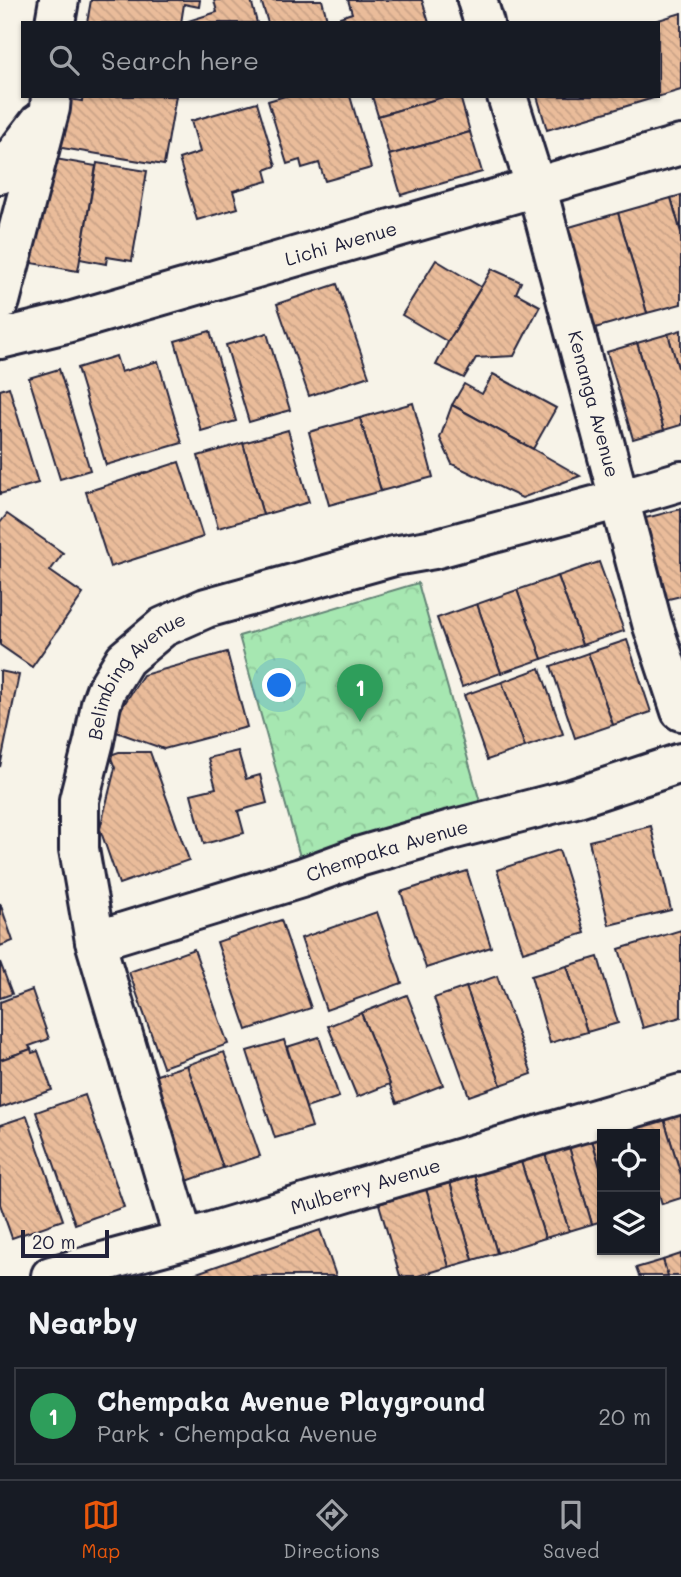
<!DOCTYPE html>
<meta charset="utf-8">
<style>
body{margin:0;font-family:Mali,sans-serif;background:#20242c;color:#f1f3f6}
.controls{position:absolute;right:21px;bottom:21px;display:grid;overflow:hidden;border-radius:0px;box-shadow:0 2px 5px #0004}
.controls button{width:63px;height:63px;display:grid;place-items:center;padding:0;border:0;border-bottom:2px solid #363941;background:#171b24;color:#f1f3f6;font:35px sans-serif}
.scale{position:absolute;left:21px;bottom:18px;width:88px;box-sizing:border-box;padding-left:7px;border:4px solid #22223b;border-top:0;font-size:19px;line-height:24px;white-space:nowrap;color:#22223b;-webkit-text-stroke:5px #f7f3e8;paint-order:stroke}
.you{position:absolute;left:280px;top:686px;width:24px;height:24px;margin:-18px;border:5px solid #fff;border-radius:50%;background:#1a73e8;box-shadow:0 0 0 10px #1a73e833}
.badge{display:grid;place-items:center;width:46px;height:46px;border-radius:50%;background:#ea580c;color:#fff;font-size:23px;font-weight:700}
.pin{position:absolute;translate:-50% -58px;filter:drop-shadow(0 2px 4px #0008)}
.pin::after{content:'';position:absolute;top:37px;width:24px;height:21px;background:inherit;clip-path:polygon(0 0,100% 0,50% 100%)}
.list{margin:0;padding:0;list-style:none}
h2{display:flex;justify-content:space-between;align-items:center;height:91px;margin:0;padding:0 28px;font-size:30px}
h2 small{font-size:23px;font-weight:400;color:#9ea1a6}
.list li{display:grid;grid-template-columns:46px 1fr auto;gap:21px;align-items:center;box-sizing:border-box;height:98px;margin:0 14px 14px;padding:0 14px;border:2px solid #363941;border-radius:0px}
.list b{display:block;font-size:26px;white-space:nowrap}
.list p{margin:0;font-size:23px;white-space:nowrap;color:#9ea1a6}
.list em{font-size:23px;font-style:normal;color:#9ea1a6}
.icon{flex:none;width:38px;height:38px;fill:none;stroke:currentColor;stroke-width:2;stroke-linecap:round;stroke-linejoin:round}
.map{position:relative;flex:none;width:681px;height:1276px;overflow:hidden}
.search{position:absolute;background:#171b24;box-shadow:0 2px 5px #0004;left:21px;right:21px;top:21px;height:77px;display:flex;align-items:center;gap:18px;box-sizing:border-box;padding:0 24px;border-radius:0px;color:#9ea1a6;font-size:26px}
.sheet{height:203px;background:#171b24}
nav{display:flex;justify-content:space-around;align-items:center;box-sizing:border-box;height:98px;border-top:2px solid #363941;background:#171b24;font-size:19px;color:#9ea1a6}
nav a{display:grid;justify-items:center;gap:4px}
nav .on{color:#ea580c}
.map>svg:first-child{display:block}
</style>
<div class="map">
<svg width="681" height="1276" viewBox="0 0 681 1276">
<defs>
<pattern id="park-crowns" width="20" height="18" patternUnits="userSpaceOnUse" patternTransform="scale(1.75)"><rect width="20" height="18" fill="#a6e7b1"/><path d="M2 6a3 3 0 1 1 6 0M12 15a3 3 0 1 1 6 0" fill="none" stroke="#8fc699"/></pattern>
<pattern id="building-back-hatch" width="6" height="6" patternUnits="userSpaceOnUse" patternTransform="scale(1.75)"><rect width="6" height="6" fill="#eabc9a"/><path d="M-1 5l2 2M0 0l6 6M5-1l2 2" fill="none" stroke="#c8a186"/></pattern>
</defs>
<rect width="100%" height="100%" fill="#f7f3e8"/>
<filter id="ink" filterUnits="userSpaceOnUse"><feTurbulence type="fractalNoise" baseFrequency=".0143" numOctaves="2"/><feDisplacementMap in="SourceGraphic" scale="14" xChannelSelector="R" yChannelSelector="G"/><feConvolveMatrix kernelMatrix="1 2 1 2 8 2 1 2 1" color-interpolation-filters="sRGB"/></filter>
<g filter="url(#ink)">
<polygon fill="url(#park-crowns)" stroke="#648476" stroke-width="2" points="418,583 482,809 302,864 239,636"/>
<g fill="url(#building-back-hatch)" stroke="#22223b" stroke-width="2">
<polygon points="91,0 200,0 199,7 184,4 181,23 87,23"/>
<polygon points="214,0 251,0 257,23 189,23 188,21 217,12"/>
<polygon points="261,0 322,0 328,23 268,23"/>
<polygon points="348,0 422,0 429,23 341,23 340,17 352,13"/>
<polygon points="681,13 681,90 650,99 649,96 658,96 658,23 649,23"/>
<polygon points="53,96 82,101 83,96 176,96 164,165 44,145"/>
<polygon points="285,96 350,96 371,168 325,181 319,163 302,168 300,160 287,164 268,101"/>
<polygon points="372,96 447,96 378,116"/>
<polygon points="447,96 460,96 470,132 389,155 378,116"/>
<polygon points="537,96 649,96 650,99 547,130"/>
<polygon points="257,102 276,166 265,170 268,181 233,191 238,208 197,220 179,159 200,152 191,121"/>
<polygon points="470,132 482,172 401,195 389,155"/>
<polygon points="38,156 96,166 78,271 20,261"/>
<polygon points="97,163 147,171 132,261 107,257 106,264 80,259"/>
<polygon points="681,195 681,233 671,198"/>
<polygon points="671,198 681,233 681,304 647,313 618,213"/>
<polygon points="618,213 647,313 595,328 566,228"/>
<polygon points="436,260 481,287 448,342 402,315"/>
<polygon points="492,269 521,282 516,293 540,306 514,356 476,358 464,378 436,365 448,342"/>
<polygon points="337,284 369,376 309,396 277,304"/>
<polygon points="681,330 681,378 668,334"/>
<polygon points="210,331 236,421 201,431 175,341"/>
<polygon points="267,333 290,410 249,422 226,345"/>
<polygon points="668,334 681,378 681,425 664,430 637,343"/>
<polygon points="637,343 664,430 633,439 607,352"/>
<polygon points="116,356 121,372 158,361 182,443 106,465 77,368"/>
<polygon points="59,369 90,470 60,479 29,378"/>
<polygon points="493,374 556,408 533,449 452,405 464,384 482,394"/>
<polygon points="9,387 38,483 0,494 0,390"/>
<polygon points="413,403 433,477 381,491 360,418"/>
<polygon points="452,405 533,449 580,476 522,498 452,464 440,438"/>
<polygon points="360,418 381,491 329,505 309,432"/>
<polygon points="288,430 309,502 263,515 243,443"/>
<polygon points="243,443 263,515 218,528 198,456"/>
<polygon points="179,462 203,537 110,567 86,492"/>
<polygon points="681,509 681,596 652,603 630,522"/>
<polygon points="7,514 63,553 50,571 83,594 32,667 0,645 0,523"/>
<polygon points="599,562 624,631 582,645 558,576"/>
<polygon points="558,576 582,645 542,659 517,590"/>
<polygon points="517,590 542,659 501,673 477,604"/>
<polygon points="477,604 501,673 462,687 437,618"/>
<polygon points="627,640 651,712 613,725 588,653"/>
<polygon points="227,652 247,727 164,749 108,729 143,675"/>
<polygon points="588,653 613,725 575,738 551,666"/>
<polygon points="540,668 563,734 525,747 502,682"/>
<polygon points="0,671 19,675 0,767"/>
<polygon points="502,682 525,747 487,760 464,695"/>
<polygon points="238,751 246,779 260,775 267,803 238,811 244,833 204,844 191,794 216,788 208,758"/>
<polygon points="119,752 150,752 189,860 119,884 100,829 115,768 110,755"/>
<polygon points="651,826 671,910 609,925 589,841"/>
<polygon points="559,850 585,933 523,952 497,870"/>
<polygon points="467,871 491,947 426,968 401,892"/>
<polygon points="0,903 13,941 0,946"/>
<polygon points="377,912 402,983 326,1010 301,938"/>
<polygon points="281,920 311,1008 247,1030 217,942"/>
<polygon points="681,930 681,1017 643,1028 619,949"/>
<polygon points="194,949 228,1044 163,1067 129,972"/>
<polygon points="598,957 618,1023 587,1032 567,966"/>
<polygon points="0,962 12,994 0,998"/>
<polygon points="567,966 587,1032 550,1043 531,976"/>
<polygon points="497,976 532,1074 501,1085 466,987"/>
<polygon points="466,987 501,1085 469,1096 434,998"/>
<polygon points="32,990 49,1039 29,1046 31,1049 0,1060 0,1002"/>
<polygon points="407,995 443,1085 397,1103 361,1013"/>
<polygon points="361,1013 390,1084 357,1097 328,1026"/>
<polygon points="319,1037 339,1097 306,1108 287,1047"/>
<polygon points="284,1040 312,1127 275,1138 247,1051"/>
<polygon points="31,1049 32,1053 38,1051 52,1090 0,1108 0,1060"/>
<polygon points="224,1052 260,1156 223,1168 187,1065"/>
<polygon points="187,1065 223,1168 187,1181 151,1077"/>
<polygon points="85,1095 124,1207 75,1224 36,1112"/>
<polygon points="681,1113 681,1175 664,1119"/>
<polygon points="27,1116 63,1220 12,1238 0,1204 0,1125"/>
<polygon points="664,1119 681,1175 681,1198 662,1204 655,1181 655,1134 641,1134 638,1127"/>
<polygon points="602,1137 602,1174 592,1140"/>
<polygon points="592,1140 602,1174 602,1221 592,1224 569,1147"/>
<polygon points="569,1147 592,1224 569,1231 545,1154"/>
<polygon points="545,1154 569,1231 545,1238 521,1162"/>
<polygon points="521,1162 545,1238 497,1253 474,1175"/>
<polygon points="474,1175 497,1253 473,1260 450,1183"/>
<polygon points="450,1183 473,1260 449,1267 426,1189"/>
<polygon points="426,1189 449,1267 418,1276 400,1276 379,1204"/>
<polygon points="320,1230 336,1276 188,1276 240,1258"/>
<polygon points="681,1254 681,1276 668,1276 663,1260"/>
<polygon points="663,1260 668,1276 639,1276 636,1268"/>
</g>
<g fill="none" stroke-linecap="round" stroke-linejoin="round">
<defs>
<g id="minor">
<polyline points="477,0 484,23"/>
<polyline points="55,23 59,0"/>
<path id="s1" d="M507,96L541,204L652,623L681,711"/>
<polyline points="0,174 39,123"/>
<polyline points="0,301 50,108 51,96"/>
<path id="s2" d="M0,339L66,323L681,145"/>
<path id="s3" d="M95,941L301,878L358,857L451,830L575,798L681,763"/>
<path id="s4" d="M184,1240L95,941L79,849V800L94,741L101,704L106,690L125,659L163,627L206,608L394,556L434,549L620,499L681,481"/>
<path id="s5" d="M51,1276L184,1240L362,1187L681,1094"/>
</g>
</defs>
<use href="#minor" stroke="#22223b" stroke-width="44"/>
<use href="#minor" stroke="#f7f3e8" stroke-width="38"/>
</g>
</g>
<g text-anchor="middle" stroke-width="5" stroke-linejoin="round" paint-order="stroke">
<g font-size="19" fill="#22223b" stroke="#f7f3e8">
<text dy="7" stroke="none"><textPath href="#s2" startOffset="354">Lichi Avenue</textPath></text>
<text dy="7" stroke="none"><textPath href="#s1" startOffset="320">Kenanga Avenue</textPath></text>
<text dy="7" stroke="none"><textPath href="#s4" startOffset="597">Belimbing Avenue</textPath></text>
<text dy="7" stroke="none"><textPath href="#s3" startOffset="306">Chempaka Avenue</textPath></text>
<text dy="7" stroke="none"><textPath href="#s5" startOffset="327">Mulberry Avenue</textPath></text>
</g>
</g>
</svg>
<div class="controls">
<button><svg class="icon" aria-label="locate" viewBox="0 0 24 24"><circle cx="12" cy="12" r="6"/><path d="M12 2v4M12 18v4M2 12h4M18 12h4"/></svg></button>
<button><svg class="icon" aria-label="layers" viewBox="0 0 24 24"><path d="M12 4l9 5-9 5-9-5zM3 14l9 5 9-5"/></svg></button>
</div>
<div class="scale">20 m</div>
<div class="you"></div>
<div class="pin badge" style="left:360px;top:722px;background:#2e9e5b">1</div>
<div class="search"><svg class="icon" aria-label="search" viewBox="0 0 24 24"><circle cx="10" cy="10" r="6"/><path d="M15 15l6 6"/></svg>Search here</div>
</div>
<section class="sheet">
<h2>Nearby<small></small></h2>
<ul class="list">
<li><span class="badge" style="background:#2e9e5b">1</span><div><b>Chempaka Avenue Playground</b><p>Park · Chempaka Avenue</p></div><em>20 m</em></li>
</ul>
</section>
<nav>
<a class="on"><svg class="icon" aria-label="map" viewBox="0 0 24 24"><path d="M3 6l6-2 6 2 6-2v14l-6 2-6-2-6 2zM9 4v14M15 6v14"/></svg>Map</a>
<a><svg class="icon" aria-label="directions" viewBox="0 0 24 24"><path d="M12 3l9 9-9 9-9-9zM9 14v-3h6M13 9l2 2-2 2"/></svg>Directions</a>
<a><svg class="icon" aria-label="saved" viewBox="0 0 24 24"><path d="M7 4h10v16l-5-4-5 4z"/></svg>Saved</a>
</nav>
